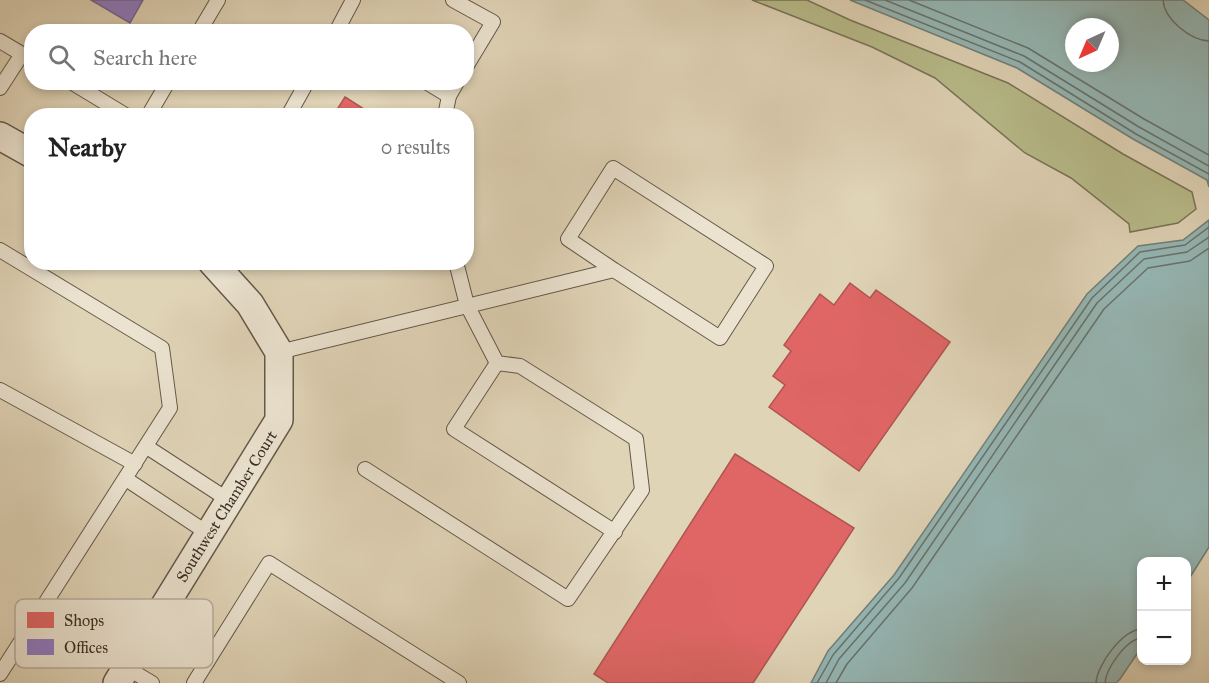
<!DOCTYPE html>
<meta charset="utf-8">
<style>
body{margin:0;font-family:"IM FELL Great Primer",serif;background:#f2f2f2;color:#222}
.controls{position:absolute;right:18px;bottom:18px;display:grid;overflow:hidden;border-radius:12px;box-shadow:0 3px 9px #0003}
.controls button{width:54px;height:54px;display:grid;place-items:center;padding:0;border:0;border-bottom:2px solid #e0e0e0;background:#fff;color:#222;font:30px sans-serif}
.compass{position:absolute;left:1065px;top:18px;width:54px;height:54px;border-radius:50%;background:#fff;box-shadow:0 3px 9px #0003;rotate:224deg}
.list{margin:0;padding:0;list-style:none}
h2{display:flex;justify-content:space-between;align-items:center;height:78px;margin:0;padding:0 24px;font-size:26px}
h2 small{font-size:20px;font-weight:400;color:#767676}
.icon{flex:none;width:33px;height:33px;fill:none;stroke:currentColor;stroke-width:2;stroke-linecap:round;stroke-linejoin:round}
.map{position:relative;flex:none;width:1209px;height:683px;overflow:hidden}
.search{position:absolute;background:#fff;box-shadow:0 3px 9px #0003;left:24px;top:24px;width:450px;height:66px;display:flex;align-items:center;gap:15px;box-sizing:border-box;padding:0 21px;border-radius:24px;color:#767676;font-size:22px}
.panel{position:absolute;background:#fff;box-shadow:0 3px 9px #0003;left:24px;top:108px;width:450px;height:162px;border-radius:24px}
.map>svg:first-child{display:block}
</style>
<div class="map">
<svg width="1209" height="683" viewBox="0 0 1209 683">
<rect width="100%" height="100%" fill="#e0d4b7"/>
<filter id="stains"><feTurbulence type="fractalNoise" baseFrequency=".00333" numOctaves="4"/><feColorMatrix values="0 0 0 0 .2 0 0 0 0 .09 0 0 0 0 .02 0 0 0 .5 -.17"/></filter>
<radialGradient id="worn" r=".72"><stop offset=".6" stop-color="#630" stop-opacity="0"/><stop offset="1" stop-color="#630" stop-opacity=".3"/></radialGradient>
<polygon fill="#b8bb8a" stroke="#797458" stroke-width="1.5" points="752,0 807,0 850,20 1008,83 1123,154 1192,192 1196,209 1178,223 1130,232 1129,224 1071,178 1025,153 935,78 872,47"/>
<g fill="#95b7b5" stroke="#71807b" stroke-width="1.5" fill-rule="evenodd">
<path d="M850,0H1183L1209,20V187L1207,180L1133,139L1017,68ZM1074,27H1110V63H1074Z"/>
<polygon points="1209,220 1209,547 1187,582 1186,562 1142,562 1141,648 1120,679 1116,683 811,683 828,651 894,575 1087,294 1138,246 1183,240"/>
</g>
<g fill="#e06666" stroke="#ae5552" stroke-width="1.5">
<polygon points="345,97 375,116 333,116"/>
<polygon points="850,283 870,298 876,290 950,342 859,471 769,407 785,385 773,376 791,351 784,345 820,294 834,305"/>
<polygon points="735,454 854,528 753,683 608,683 594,674"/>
</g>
<polygon fill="#8e7cc3" stroke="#756594" stroke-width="1.5" points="91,0 143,0 130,23"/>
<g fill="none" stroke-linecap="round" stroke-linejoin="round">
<g stroke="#68726d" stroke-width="1.5">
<polyline points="865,0 1020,62 1136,134 1209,174"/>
<polyline points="885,0 1024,56 1139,127 1209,166"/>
<polyline points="909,0 1028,48 1144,119 1209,155"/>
<path d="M1163,0C1164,19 1190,40 1209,41"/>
<polyline points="817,683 833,655 899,578 1092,298 1140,252 1185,245 1209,227"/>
<polyline points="826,683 839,659 905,583 1097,303 1144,259 1187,252 1209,237"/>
<polyline points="836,683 847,664 912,588 1104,309 1148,268 1190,261 1209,248"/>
<path d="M1096,683C1097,665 1122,630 1142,629"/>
<path d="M1105,683C1106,669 1126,639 1142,638"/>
</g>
<defs>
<g id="lane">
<polyline points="453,0 493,22 466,67"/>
<polyline points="199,32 218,0"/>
<polyline points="336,32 353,0"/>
<polyline points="0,41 32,60"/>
<polyline points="71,82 127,116"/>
<polyline points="426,82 449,96"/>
<polyline points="0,88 22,54"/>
<polyline points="148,116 168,82"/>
<polyline points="288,116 307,82"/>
<polyline points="445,116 449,96 457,82"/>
<polyline points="0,250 162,348 170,408 0,674"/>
<polyline points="279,352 614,270 720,338 766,266 613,168 568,239 614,270"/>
<polyline points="497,363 454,429 615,532"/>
<polyline points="0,390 135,464"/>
<polyline points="147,447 230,501"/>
<polyline points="365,469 568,599 642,490 636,439 520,366 497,363 467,305 456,262"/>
<polyline points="126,479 209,534"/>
<polyline points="152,626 207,662"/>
<polyline points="127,668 152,683"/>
<polyline points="194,683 269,563 459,683"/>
</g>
<g id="street">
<polyline points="0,136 32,154"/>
<polyline points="117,683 279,420 279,352 250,304 212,262"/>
</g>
</defs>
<use href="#lane" stroke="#64584a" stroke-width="16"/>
<use href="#street" stroke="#64584a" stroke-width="30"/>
<use href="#lane" stroke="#ebe3d0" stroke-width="14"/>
<use href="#street" stroke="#ebe3d0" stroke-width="27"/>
</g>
<g text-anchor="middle" stroke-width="6" stroke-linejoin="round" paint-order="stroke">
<g font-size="16" fill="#3a2e25" stroke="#ebe3d0">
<text transform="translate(226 506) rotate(-58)" y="6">Southwest Chamber Court</text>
</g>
</g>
<rect x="15" y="599" width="198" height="69" rx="9" fill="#ebe3d0" stroke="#b6ad9d" stroke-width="1.5"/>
<rect x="27" y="612" width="27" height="16" fill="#e06666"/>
<rect x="27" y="639" width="27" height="16" fill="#8e7cc3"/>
<g font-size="16" fill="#3a2e25">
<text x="64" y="626">Shops</text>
<text x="64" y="653">Offices</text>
</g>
<rect width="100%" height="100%" filter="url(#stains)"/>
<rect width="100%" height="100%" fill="url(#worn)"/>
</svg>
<div class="controls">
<button>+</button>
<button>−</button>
</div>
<svg class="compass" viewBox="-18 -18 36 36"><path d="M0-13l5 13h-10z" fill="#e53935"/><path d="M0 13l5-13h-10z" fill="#767676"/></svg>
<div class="search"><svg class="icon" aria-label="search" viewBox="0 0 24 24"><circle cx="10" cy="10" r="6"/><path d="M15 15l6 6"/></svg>Search here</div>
<section class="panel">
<h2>Nearby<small>0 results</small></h2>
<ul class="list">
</ul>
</section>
</div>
